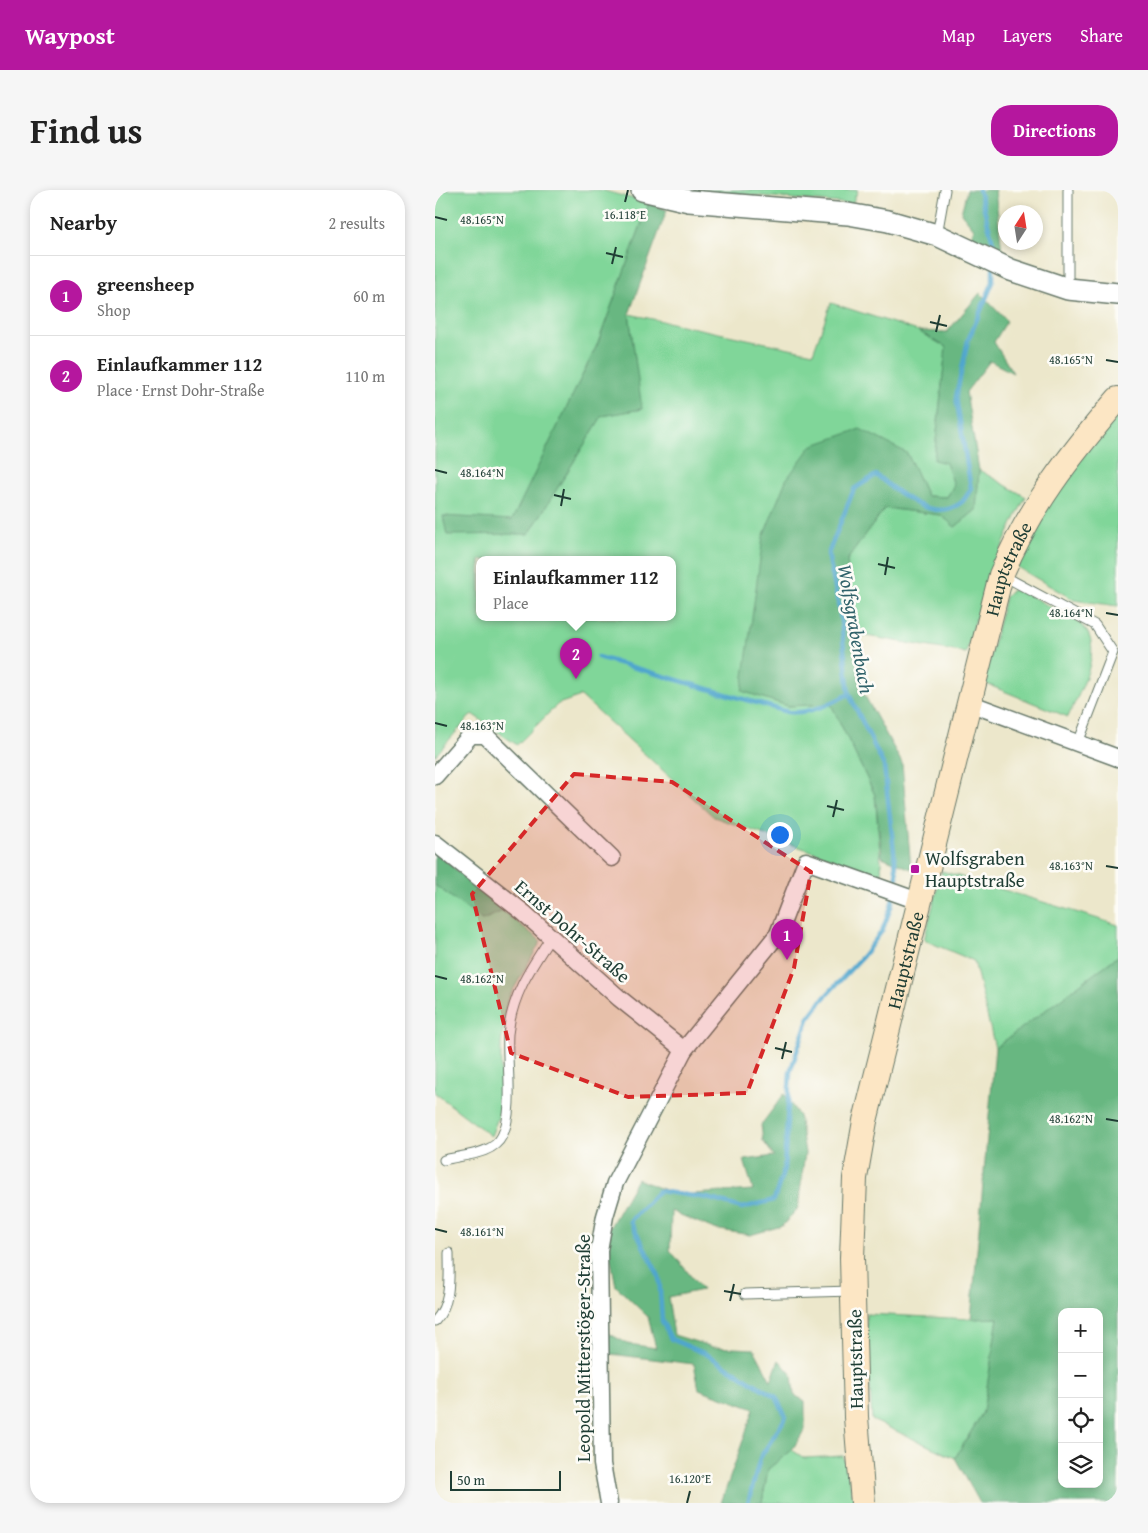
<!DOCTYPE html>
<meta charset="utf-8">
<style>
body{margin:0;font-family:"Gentium Book Plus",serif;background:#f6f6f6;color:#222}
.controls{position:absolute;right:15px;bottom:15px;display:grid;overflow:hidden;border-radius:10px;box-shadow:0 2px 8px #0003}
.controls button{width:45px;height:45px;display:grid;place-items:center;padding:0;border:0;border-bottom:1px solid #e0e0e0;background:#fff;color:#222;font:25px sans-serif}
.compass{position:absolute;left:563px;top:15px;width:45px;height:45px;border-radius:50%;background:#fff;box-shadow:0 2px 8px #0003;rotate:12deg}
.scale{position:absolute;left:15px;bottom:12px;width:111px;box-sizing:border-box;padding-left:5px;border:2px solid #1f3d34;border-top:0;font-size:14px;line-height:18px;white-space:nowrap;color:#1f3d34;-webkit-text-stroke:4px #fdfcf7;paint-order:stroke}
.you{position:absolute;left:344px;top:644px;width:18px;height:18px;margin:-12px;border:4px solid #fff;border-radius:50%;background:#1a73e8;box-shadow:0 0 0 8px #1a73e833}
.badge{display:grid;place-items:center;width:32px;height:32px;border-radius:50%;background:#b5179e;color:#fff;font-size:16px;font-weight:700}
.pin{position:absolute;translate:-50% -41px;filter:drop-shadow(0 1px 2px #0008)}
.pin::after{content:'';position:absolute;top:26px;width:18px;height:15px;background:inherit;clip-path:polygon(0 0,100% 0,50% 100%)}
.popup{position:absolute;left:41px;top:366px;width:200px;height:65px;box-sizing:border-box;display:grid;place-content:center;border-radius:10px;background:#fff;filter:drop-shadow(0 1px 4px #0005);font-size:16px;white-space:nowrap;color:#767676}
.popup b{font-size:19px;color:#222}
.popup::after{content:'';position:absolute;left:50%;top:100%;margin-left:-10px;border:10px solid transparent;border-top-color:#fff}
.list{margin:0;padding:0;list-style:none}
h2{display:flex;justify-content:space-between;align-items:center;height:65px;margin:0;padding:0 20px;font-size:21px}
h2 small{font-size:16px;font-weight:400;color:#767676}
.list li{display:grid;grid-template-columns:32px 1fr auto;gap:15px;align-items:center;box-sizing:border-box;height:80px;padding:0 20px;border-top:1px solid #e0e0e0}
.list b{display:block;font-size:19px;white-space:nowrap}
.list p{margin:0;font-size:16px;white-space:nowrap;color:#767676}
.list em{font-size:16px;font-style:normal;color:#767676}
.icon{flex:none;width:28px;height:28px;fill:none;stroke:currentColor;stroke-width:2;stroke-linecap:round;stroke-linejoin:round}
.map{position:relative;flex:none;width:683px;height:1313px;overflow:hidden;border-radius:20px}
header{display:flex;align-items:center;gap:30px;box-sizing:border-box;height:70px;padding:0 25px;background:#b5179e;color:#fff}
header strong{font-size:24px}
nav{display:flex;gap:28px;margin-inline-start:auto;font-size:18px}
.intro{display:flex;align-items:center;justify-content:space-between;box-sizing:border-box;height:120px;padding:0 30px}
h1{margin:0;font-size:35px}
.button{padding:12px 22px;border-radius:20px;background:#b5179e;color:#fff;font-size:18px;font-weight:700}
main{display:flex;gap:30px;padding:0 30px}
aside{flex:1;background:#fff;border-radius:20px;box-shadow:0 2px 8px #0003}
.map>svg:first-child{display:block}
</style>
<header>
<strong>Waypost</strong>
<nav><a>Map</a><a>Layers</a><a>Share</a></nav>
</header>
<div class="intro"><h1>Find us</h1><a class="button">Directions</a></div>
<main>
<aside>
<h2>Nearby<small>2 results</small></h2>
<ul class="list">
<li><span class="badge">1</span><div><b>greensheep</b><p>Shop</p></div><em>60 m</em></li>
<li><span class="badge">2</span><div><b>Einlaufkammer 112</b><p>Place · Ernst Dohr-Straße</p></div><em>110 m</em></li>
</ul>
</aside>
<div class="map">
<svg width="683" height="1313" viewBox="0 0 683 1313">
<rect width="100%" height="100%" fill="#fdfcf7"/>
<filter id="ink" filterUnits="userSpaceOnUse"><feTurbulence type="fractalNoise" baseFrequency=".02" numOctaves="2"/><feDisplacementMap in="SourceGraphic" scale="10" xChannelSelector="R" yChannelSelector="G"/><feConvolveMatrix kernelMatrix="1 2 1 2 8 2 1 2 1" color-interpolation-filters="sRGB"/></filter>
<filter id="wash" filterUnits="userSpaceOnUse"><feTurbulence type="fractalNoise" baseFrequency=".0096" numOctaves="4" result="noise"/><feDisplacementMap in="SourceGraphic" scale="20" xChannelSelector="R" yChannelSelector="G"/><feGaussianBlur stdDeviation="1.12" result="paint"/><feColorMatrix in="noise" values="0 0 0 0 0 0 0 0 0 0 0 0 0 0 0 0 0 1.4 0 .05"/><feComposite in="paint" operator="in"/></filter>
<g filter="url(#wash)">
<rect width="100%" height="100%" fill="#ece7cb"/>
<g fill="#80d699" stroke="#508a66" fill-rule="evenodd">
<path d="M0,0H166L214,13L163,153L77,331L8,326L94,344L167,226L206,219L194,124L378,163L396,113L483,141L511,157L499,270L511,272L519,295L512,307L492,306L472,263L307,501L353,516L396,514L440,605L447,686L279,627L146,506L123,514L82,555L37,524L0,566ZM45,370H237V428H45Z"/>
<polygon points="257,0 423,0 417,14"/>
<polygon points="683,226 683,416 639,410 582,377 610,319 649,265"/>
<path d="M544,280L591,307C564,358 546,407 531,463L420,444L412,370L450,318L506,325L520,337L541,320Z"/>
<path d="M577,400C594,403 608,413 622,421C632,426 645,431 651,440C668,463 643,505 633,527L549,493L570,407Z"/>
<polygon points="507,681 683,735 683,766 560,858 539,771 489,750"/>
<polygon points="0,695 47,730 68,721 106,751 72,811 66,854 65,922 56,946 0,903"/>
<polygon points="431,1124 536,1129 563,1128 548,1222 520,1268 437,1230"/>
<polygon points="357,1260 369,1268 408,1266 420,1313 327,1313 333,1279"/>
</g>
<g fill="#68b781" stroke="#447a5a" fill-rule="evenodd">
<polygon points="532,0 560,0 567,61 534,52 539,39 526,23"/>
<polygon points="214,13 232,20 194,124 207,219 167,226 94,344 12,345 8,326 77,330 163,153"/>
<polygon points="545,103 572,131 559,152 578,183 555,171 531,202 544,280 541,320 520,337 506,325 450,318 412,370 425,497 467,573 476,679 447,667 440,605 396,514 353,516 307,501 328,347 351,290 376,256 425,239 472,263 492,306 512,307 519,295 511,273 499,270 511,157 483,141 512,142"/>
<polygon points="0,661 68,721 47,730 0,695"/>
<path d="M683,766V1313H545L520,1268L548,1222L563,1128L536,1129L560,858ZM627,1122H664V1294H627Z"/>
<polygon points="349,904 364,926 370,963 363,1018 347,1036 315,1045 279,1039 236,1021 235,1060 267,1100 233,1107 239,1145 278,1157 319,1159 336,1191 344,1170 357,1185 359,1205 370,1211 370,1239 357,1260 333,1279 327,1313 286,1313 319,1219 264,1199 259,1174 175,1164 173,1143 193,1154 221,1158 213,1127 181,1096 171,1044 202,989 243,1005 318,1000 309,970 339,966 328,951 326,935"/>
</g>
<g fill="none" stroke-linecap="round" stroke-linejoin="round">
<g stroke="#50a6cd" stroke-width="4.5">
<polyline points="544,0 559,56 558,65"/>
<path d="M163,467L353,522C376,524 394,514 414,504"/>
<path d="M313,1313L325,1268L351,1227L341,1207L271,1164L236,1149L227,1131L224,1086L195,1031L224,1001L272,1008L307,1018L339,1010L349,979L355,882L373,829L387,810L428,766L447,741L456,717L462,687L449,576L414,504L405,422L393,364L419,299L441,285C463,302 498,335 527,312C530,309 533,303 536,299L521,207L533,150L558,92V78"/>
</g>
</g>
</g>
<g filter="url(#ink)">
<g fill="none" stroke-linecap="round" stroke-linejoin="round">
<defs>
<g id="service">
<polyline points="633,0 633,99"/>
<polyline points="502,45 510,0"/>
<polyline points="567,385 660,435 678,462 643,553"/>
<path d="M9,970C27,965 58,965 67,946C80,921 71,872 73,844C77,805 95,779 116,747"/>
<polyline points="310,1104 417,1101"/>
<path d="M0,1131C17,1113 14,1086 14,1063"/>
</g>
<g id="minor">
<polyline points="534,513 683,568"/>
<polyline points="0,586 36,545 50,545 177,668"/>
<polyline points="0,653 89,723 184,808 249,860"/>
<polyline points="174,1313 167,1274 164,1060 170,1026 180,993 249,860 343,744 371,671 486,712"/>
</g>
<polyline id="tertiary" points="207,0 254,11 413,24 453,31 502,45 576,80 633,99 683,104"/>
<g id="secondary">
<path id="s1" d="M428,1313L421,1227L417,1068L420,988L430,931L566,385C595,316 635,265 683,209"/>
</g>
</defs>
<use href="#service" stroke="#677869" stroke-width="11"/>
<use href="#minor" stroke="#677869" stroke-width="19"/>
<use href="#tertiary" stroke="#677869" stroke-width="24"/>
<use href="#secondary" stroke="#677869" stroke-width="26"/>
<use href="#service" stroke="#fff" stroke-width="9"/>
<use href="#minor" stroke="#fff" stroke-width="16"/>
<use href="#tertiary" stroke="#fff" stroke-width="21"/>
<use href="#secondary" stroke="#fce6c4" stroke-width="24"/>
</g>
</g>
<path fill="#d62828" fill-opacity="0.2" stroke="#d62828" stroke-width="4" stroke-dasharray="10 6" stroke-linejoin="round" d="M139,584L237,592L376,682L359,778L312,903L193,907L76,863L37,704Z"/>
<path fill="none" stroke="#1f3d34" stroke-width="2" d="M190,12L193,0M0,27L12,30M171,63L188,67M177,74L181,57M495,132L512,136M501,142L505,125M671,170L683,172M0,280L12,283M119,305L136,309M126,316L129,299M443,374L460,378M450,385L453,367M671,423L683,425M0,533L12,536M392,616L409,620M398,627L402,610M671,676L683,678M0,786L12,789M340,858L357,862M347,869L351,852M671,929L683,931M0,1039L12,1042M289,1101L306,1104M295,1111L299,1094M252,1313L255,1301"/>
<rect fill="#b5179e" stroke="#fdfcf7" stroke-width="2" x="475" y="674" width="10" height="10" rx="2.5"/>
<g text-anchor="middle" stroke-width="5" stroke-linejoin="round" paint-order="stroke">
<g font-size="19" fill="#1f3d34" stroke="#fdfcf7">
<text dy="7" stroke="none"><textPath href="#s1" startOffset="954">Hauptstraße</textPath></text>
<text transform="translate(138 741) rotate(41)" y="7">Ernst Dohr-Straße</text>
<text dy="7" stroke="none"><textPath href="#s1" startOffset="549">Hauptstraße</textPath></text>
<text transform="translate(148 1158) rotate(-90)" y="7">Leopold Mitterstöger-Straße</text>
<text transform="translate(420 1169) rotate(-91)" y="7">Hauptstraße</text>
</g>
<g font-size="19" fill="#1f3d34" stroke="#fdfcf7" text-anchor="start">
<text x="490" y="675">Wolfsgraben<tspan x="490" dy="22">Hauptstraße</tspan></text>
</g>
<g font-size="20" font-style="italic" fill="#30626a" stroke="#fdfcf7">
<text transform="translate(421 439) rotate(80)" y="7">Wolfsgrabenbach</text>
</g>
</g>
<g font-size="12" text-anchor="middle" fill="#1f3d34" stroke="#fdfcf7" stroke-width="5" stroke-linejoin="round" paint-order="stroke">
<text x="190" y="29">16.118°E</text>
<text x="47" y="34">48.165°N</text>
<text x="636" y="174">48.165°N</text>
<text x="47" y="287">48.164°N</text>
<text x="636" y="427">48.164°N</text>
<text x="47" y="540">48.163°N</text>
<text x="636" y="680">48.163°N</text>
<text x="47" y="793">48.162°N</text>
<text x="636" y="933">48.162°N</text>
<text x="47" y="1046">48.161°N</text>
<text x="255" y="1293">16.120°E</text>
</g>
</svg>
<div class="controls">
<button>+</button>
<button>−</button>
<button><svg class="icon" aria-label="locate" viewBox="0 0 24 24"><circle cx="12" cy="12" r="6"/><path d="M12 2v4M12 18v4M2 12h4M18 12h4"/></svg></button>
<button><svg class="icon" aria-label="layers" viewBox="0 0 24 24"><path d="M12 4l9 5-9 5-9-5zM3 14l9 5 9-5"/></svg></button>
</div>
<svg class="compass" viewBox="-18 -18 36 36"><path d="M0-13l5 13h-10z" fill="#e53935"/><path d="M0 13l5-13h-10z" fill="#767676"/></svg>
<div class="scale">50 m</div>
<div class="you"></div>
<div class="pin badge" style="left:352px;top:770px">1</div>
<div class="pin badge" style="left:141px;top:489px">2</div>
<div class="popup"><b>Einlaufkammer 112</b>Place</div>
</div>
</main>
